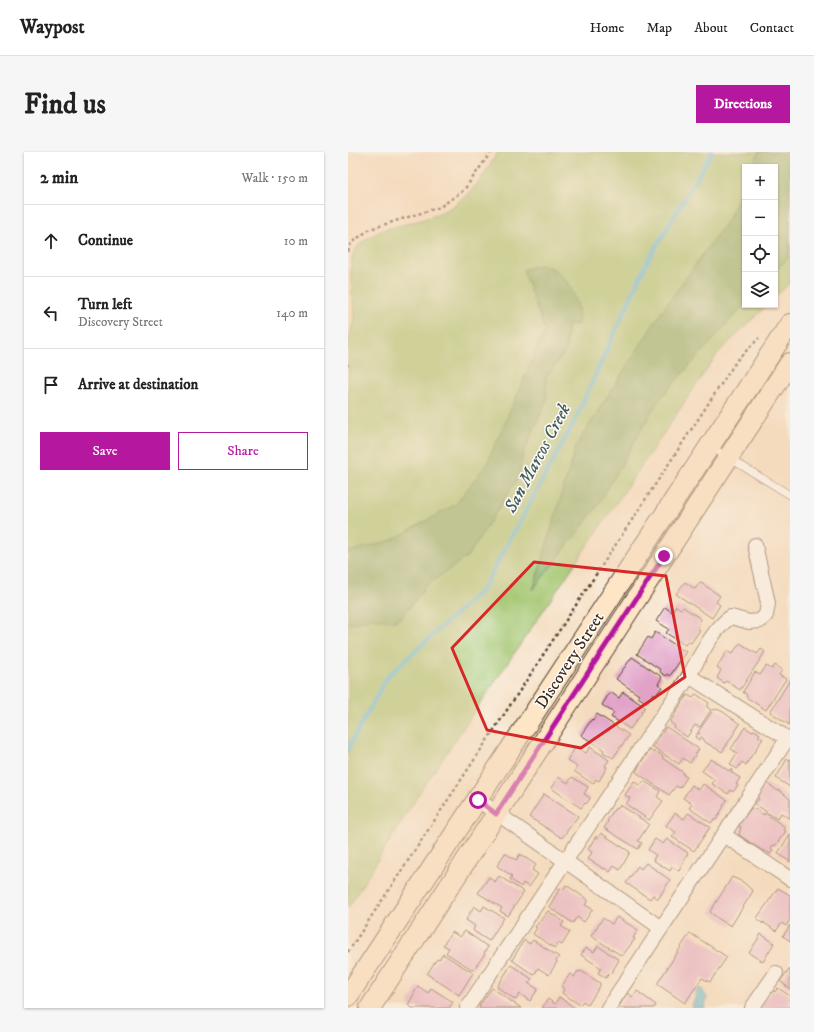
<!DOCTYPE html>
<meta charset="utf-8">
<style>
body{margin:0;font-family:"IM FELL DW Pica",serif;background:#f6f6f6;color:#222}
.controls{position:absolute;right:12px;top:12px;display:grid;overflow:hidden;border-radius:0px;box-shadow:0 1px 3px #0004}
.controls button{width:36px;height:36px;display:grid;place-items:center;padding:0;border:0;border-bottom:1px solid #e0e0e0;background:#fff;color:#222;font:20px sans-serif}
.stop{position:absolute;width:12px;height:12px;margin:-9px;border:3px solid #b5179e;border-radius:50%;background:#fff}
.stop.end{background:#b5179e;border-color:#fff;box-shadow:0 1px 4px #0008}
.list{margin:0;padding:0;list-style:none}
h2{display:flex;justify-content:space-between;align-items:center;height:52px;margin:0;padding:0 16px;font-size:17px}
h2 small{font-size:13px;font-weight:400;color:#767676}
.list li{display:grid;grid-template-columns:26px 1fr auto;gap:12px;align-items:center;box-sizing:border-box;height:72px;padding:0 16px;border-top:1px solid #e0e0e0}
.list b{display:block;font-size:15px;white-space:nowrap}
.list p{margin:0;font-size:13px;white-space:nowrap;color:#767676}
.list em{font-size:13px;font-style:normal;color:#767676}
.actions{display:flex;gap:8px;padding:12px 16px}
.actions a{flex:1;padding:9px 0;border:1px solid #b5179e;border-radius:0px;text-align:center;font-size:14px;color:#b5179e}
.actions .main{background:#b5179e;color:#fff}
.icon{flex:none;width:22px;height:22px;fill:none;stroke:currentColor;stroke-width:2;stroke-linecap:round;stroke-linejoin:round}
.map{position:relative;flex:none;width:442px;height:856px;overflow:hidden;border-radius:0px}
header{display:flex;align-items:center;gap:24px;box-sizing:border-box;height:56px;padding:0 20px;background:#fff;border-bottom:1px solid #e0e0e0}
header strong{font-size:19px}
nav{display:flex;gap:22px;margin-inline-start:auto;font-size:14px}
.intro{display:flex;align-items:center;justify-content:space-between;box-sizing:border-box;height:96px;padding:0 24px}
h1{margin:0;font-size:28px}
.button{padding:10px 18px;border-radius:0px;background:#b5179e;color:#fff;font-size:14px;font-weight:700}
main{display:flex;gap:24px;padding:0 24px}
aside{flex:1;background:#fff;border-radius:0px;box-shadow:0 1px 3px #0004}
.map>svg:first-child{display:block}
</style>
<header>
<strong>Waypost</strong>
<nav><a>Home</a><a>Map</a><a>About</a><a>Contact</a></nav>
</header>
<div class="intro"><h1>Find us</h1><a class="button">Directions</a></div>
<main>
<aside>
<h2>2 min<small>Walk · 150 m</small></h2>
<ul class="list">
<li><svg class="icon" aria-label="ahead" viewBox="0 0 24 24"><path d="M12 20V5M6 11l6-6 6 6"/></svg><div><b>Continue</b></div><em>10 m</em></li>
<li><svg class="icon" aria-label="left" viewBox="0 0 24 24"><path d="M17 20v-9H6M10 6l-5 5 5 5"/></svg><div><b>Turn left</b><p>Discovery Street</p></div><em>140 m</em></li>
<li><svg class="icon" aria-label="arrive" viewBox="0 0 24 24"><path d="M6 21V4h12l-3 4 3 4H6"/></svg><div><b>Arrive at destination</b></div></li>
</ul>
<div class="actions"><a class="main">Save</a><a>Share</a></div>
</aside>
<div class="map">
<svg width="442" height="856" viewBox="0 0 442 856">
<rect width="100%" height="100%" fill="#fdfcf7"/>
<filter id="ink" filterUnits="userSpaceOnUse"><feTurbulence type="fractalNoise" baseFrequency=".025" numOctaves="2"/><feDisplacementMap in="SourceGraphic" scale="8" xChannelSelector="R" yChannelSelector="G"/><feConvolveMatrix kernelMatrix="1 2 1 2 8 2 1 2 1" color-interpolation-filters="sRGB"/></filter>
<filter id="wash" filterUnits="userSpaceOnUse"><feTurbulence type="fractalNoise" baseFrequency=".012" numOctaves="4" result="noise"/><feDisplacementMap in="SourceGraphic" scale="16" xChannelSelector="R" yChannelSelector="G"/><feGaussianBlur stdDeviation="0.9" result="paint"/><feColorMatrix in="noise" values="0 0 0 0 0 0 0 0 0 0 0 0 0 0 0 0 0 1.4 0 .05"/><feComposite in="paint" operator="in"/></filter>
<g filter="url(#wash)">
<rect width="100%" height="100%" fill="#f4dbbe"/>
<path fill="#a3c56e" stroke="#6f7846" d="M150,0H442V131L427,145V15H397V153H419L370,201L74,637L0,756V186C3,179 6,170 6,162C5,142 0,122 5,102C22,70 72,75 100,57C108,52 117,45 124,38C133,28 142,12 150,0Z"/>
<g fill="#82aa61" stroke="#5e6a40">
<polygon points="411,0 442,0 442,104 427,119 427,15 404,15"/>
<polygon points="397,31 397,152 310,249 249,355 185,438 228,294 314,159 381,66"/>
<path d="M190,113C194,114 201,114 205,117C221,127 234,152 230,172L220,173L218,198L198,225L199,248L175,302L170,326L120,404L78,434L54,465L44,470L25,466L3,472L0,470V400L44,388L108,352L139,311L197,179L175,118Z"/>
</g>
<polygon fill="#59bcd8" stroke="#4a737b" points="351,836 354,837 359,846 357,854 357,856 344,856 343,853 347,847 347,839"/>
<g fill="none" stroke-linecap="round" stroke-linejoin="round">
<polyline stroke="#59bcd8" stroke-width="4.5" points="0,597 39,525 135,437 226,270 299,110 364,0"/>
</g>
<g id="blocks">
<g fill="#e2a2c8">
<polygon points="337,430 347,437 352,430 372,444 368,450 372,453 364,466 328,442"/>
<polygon points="328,454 333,457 335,455 353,467 349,476 352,478 343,491 340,489 337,493 318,481 321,477 308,469 317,455 324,460"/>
<polygon points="307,480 338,500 322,524 320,522 318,524 312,520 313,518 289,502 300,485 303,487"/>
<polygon points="392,491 409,502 413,497 417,500 392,538 378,529 376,531 369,526 373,518 369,515 379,499 384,502"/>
<polygon points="284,505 314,525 310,532 314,535 308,543 305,541 299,551 290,545 291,543 268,527"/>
<polygon points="427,513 434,518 431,523 438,527 418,558 398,545 399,543 395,540 407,520 412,523 418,514 424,517"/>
<polygon points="442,528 442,573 422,560"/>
<polygon points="262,540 271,546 275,540 297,555 293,561 294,561 282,577 263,565 266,561 254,553"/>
<polygon points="348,542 361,551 359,555 363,558 352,575 347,573 339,585 326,576 327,574 322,570 339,543 345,546"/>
<polygon points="366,557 368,558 369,557 375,560 392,572 374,600 355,589 356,587 353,585 351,588 347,585 350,581 352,582 350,580"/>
<polygon points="249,562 281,583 265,606 255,600 256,598 233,583 244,567 245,568"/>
<polygon points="318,575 351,597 342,611 335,606 331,612 305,595"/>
<polygon points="397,575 404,580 406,578 412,582 410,584 415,587 408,596 409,597 406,601 405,601 398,613 394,610 389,617 382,612 389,601 383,597"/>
<polygon points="228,595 238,601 242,595 261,608 257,614 259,615 251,629 248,627 245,632 226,619 229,615 219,608"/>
<polygon points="302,598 306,601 307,599 315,604 314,606 336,621 335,623 339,625 332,636 328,634 321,643 288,620 293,610"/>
<polygon points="363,607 381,619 382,617 384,618 383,620 392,626 388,632 390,633 385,640 383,638 380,642 364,632 367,628 354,619"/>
<polygon points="439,607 441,608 442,607 442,635 428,626"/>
<polygon points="210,625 220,631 224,625 240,635 236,642 241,645 242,647 238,652 237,651 233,656 203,636"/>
<polygon points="286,629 292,634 296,629 312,639 309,645 315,649 301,668 278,652 282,646 277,643"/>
<polygon points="419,631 430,639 431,638 442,647 442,667 433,661 429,667 407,652 411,647 409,645"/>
<polygon points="355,632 379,648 375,654 376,654 368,668 366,667 363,671 341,656 344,652 335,646 344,633 351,638"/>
<polygon points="196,642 230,664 214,686 181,665"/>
<polygon points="272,653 301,672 290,689 294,691 290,697 256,676 260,670 259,669 267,656 269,657"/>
<polygon points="403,656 405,658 407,657 416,663 417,661 437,675 435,678 438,679 427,694 425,693 423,696 425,698 422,702 416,698 415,699 391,683 393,675 391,674 391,672"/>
<polygon points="327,661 336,667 340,661 362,675 346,699 324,685 328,680 318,674"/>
<polygon points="253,681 282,700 272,718 266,714 262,720 257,716 256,717 240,707 244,700 240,697 248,684 250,686"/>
<polygon points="442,682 442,710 430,701"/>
<polygon points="307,687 315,692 319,687 340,701 331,719 324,715 322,719 305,708 308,703 300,698"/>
<polygon points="157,701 168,708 172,702 188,713 184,718 190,722 181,735 175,731 173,735 162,727 164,724 149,714"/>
<polygon points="298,711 322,728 310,747 305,743 302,747 278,731 290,714 293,717"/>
<polygon points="151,724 176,740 160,764 152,759 154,756 130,741 141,725 147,730"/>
<polygon points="384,725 395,730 405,739 383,774 371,767 362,760"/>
<polygon points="218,733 240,748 237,753 245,757 236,770 229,765 225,771 201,755 212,736 215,738"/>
<polygon points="430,736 442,743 442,768 438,774 434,771 428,779 415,770 415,772 409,766"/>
<polygon points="126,754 133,759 136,754 156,766 141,789 127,780 125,778 127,774 118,768"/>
<polygon points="200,759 216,770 213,774 222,780 214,793 210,791 207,796 185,782 189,776 187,775"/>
<polygon points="269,765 290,778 285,786 287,787 274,804 243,784 255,766 264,772"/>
<polygon points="442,773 442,789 435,784"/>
<polygon points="117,779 140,795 136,801 137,802 125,818 98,801 101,796 95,793 104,780 112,785"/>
<polygon points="342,781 379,805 362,830 354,826 337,851 309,832"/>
<polygon points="413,782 426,791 415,810 401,801"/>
<polygon points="176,788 182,792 185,788 211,805 208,809 209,810 201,823 190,816 186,823 164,808"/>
<polygon points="250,794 271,808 264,820 262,822 261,821 258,826 250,821 253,816 233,803 238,796 246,800"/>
<polygon points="95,802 125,821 111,843 79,822 89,807 91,808"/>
<polygon points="163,813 184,827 180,831 190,837 182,849 172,842 168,848 149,835"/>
<polygon points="442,816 442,837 432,829"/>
<polygon points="230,819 232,820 233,819 252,831 252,834 240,853 235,849 232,853 214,841 216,837 213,835 222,822 226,825"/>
<polygon points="70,834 80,841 83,836 105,850 101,856 64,856 60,853"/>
<polygon points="144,836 173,856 131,856 132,854 131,854"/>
<polygon points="430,836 442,844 442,856 411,856 419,844 420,845 424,838 427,840"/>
<polygon points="289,839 308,853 306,856 270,856 279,841 285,845"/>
<polygon points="211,845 227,856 194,856 200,847 207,852"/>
</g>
</g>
</g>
<g filter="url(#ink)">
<use href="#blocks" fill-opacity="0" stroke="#574536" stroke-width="1"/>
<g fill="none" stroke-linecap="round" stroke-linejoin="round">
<defs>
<polyline id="lane" points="363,295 442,343"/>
<g id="street">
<polyline points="341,524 442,588"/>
<polyline points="130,648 313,776"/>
<polyline points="376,683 442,727"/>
<path d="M119,856L341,524C351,506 366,475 383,465L401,470L412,469L418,463L420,451L407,393"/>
<polyline points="260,856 440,586"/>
<polyline points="404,856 428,821"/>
</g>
<g id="secondary">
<polyline points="0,844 442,172"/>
<polyline points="22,856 442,211"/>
</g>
</defs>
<use href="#lane" stroke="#574536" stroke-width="8"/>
<use href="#street" stroke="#574536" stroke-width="16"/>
<use href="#secondary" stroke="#574536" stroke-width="22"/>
<g stroke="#574536" stroke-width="2.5" stroke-dasharray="3 3" stroke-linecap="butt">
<polyline points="0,100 3,91 22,77 92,55 116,38 143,0"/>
<polyline points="0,213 1,213"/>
<polyline points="0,800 389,208 411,186"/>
</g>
<use href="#lane" stroke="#fff" stroke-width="7"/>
<use href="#street" stroke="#fff" stroke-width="14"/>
<use href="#secondary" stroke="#fde5c5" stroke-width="20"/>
</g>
</g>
<g fill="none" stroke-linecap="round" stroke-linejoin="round" filter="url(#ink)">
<polyline stroke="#b5179e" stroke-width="5" points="130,648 148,662 316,404"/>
</g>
<path d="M0 0H442V856H0ZM186,410L318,424L337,525L233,596L139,578L104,496Z" fill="#f4dbbe" fill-opacity=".55" fill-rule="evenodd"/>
<path fill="none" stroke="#d62828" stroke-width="3" stroke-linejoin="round" d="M186,410L318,424L337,525L233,596L139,578L104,496Z"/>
<g text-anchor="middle" stroke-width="3" stroke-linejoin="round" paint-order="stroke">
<g font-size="17" fill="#3b2a1e" stroke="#fdfcf7">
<text transform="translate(221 508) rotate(-57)" y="6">Discovery Street</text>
</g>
<g font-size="18" font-style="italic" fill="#465d5f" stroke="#fdfcf7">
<text transform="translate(189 306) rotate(-62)" y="6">San Marcos Creek</text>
</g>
</g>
</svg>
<div class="controls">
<button>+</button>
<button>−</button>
<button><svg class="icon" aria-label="locate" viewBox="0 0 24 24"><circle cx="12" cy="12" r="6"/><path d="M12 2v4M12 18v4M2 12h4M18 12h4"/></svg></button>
<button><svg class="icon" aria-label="layers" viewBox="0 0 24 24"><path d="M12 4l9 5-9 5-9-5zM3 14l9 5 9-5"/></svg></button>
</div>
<div class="stop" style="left:130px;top:648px"></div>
<div class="stop end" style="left:316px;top:404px"></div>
</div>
</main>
